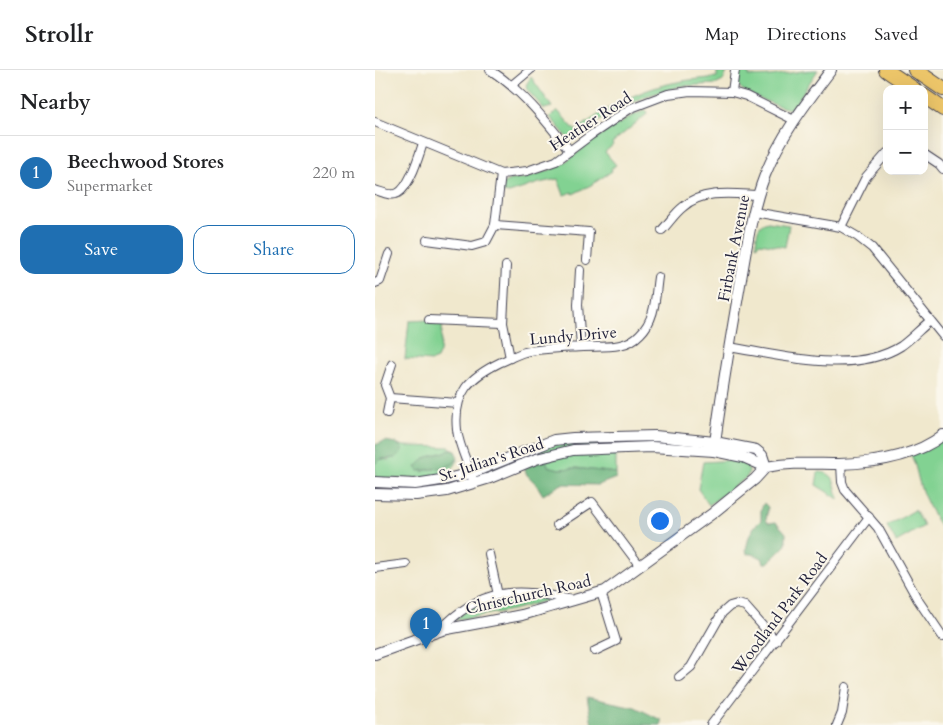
<!DOCTYPE html>
<meta charset="utf-8">
<style>
body{margin:0;font-family:Cardo,serif;background:#f2f2f2;color:#202124}
.controls{position:absolute;right:15px;top:15px;display:grid;overflow:hidden;border-radius:10px;box-shadow:0 5px 20px #0002}
.controls button{width:45px;height:45px;display:grid;place-items:center;padding:0;border:0;border-bottom:1px solid #e0e0e0;background:#fff;color:#202124;font:25px sans-serif}
.you{position:absolute;left:284px;top:450px;width:18px;height:18px;margin:-12px;border:4px solid #fff;border-radius:50%;background:#1a73e8;box-shadow:0 0 0 8px #1a73e833}
.badge{display:grid;place-items:center;width:32px;height:32px;border-radius:50%;background:#1f6fb2;color:#fff;font-size:16px;font-weight:700}
.pin{position:absolute;translate:-50% -41px;filter:drop-shadow(0 1px 2px #0008)}
.pin::after{content:'';position:absolute;top:26px;width:18px;height:15px;background:inherit;clip-path:polygon(0 0,100% 0,50% 100%)}
.list{margin:0;padding:0;list-style:none}
h2{display:flex;justify-content:space-between;align-items:center;height:65px;margin:0;padding:0 20px;font-size:21px}
h2 small{font-size:16px;font-weight:400;color:#757577}
.list li{display:grid;grid-template-columns:32px 1fr auto;gap:15px;align-items:center;box-sizing:border-box;height:75px;padding:0 20px;border-top:1px solid #e0e0e0}
.list b{display:block;font-size:19px;white-space:nowrap}
.list p{margin:0;font-size:16px;white-space:nowrap;color:#757577}
.list em{font-size:16px;font-style:normal;color:#757577}
.actions{display:flex;gap:10px;padding:15px 20px}
.actions a{flex:1;padding:11px 0;border:1px solid #1f6fb2;border-radius:15px;text-align:center;font-size:18px;color:#1f6fb2}
.actions .main{background:#1f6fb2;color:#fff}
.map{position:relative;flex:none;width:568px;height:655px;overflow:hidden}
header{display:flex;align-items:center;gap:30px;box-sizing:border-box;height:70px;padding:0 25px;background:#fff;border-bottom:1px solid #e0e0e0}
header strong{font-size:24px}
nav{display:flex;gap:28px;margin-inline-start:auto;font-size:18px}
main{display:flex}
aside{flex:1;background:#fff}
.map>svg:first-child{display:block}
</style>
<header>
<strong>Strollr</strong>
<nav><a>Map</a><a>Directions</a><a>Saved</a></nav>
</header>
<main>
<aside>
<h2>Nearby<small></small></h2>
<ul class="list">
<li><span class="badge">1</span><div><b>Beechwood Stores</b><p>Supermarket</p></div><em>220 m</em></li>
</ul>
<div class="actions"><a class="main">Save</a><a>Share</a></div>
</aside>
<div class="map">
<svg width="568" height="655" viewBox="0 0 568 655">
<rect width="100%" height="100%" fill="#fbf7ec"/>
<filter id="ink" filterUnits="userSpaceOnUse"><feTurbulence type="fractalNoise" baseFrequency=".02" numOctaves="2"/><feDisplacementMap in="SourceGraphic" scale="10" xChannelSelector="R" yChannelSelector="G"/><feConvolveMatrix kernelMatrix="1 2 1 2 8 2 1 2 1" color-interpolation-filters="sRGB"/></filter>
<filter id="wash" filterUnits="userSpaceOnUse"><feTurbulence type="fractalNoise" baseFrequency=".0096" numOctaves="4" result="noise"/><feDisplacementMap in="SourceGraphic" scale="20" xChannelSelector="R" yChannelSelector="G"/><feGaussianBlur stdDeviation="1.12" result="paint"/><feColorMatrix in="noise" values="0 0 0 0 0 0 0 0 0 0 0 0 0 0 0 0 0 1.4 0 .05"/><feComposite in="paint" operator="in"/></filter>
<g filter="url(#wash)">
<rect width="100%" height="100%" fill="#f0e8cd"/>
<g fill="#82d292" stroke="#527a66">
<path d="M342,0H353L348,11L342,14L306,16L271,26L229,47L200,67L193,68L175,47L182,40L201,61C230,38 267,18 303,12C316,9 329,9 342,7Z"/>
<path d="M366,0H372L374,6C397,9 420,0 443,0L421,33L415,39C405,37 368,24 364,16C362,10 364,5 366,0Z"/>
<polygon points="156,7 177,37 169,39 154,22 151,15"/>
<polygon points="271,40 272,44 237,73 238,75 230,82 241,95 236,99 237,101 216,115 198,124 197,122 189,125 183,109 164,113 134,123 127,122 129,113 134,110 147,109 172,101 188,94 221,68 257,46"/>
<path d="M393,152L414,155L410,177L385,173L381,176C382,166 381,154 393,152Z"/>
<polygon points="54,250 68,251 65,282 62,289 57,291 30,289 34,251"/>
<path d="M568,365V462C560,447 551,433 546,418C542,406 541,394 535,383Z"/>
<polygon points="238,371 239,373 237,374 102,407 103,404 168,377 192,372"/>
<path d="M21,373L28,376L75,377L80,381L76,380L50,388L47,402C58,396 77,402 83,387C81,414 19,409 0,408V394L5,389L14,390L27,378Z"/>
<polygon points="241,383 241,403 201,398 184,399 173,396 171,390 204,384"/>
<polygon points="361,390 372,396 374,401 372,407 334,435 323,419 328,392"/>
<path d="M443,402C464,403 457,415 465,430L441,415Z"/>
<polygon points="540,440 549,456 521,472 512,456"/>
<path d="M143,524L177,529L137,540L80,550C97,533 120,529 143,524Z"/>
</g>
<g fill="#69b47c" stroke="#466b5c">
<polygon points="10,371 21,373 27,378 27,381 21,388 5,389 0,394 0,375"/>
<polygon points="76,380 80,381 83,387 78,394 71,397 44,401 41,397 50,388"/>
<polygon points="171,390 173,396 184,399 201,398 241,403 241,408 223,415 187,414 168,425 161,414 152,405 149,398"/>
<path d="M389,433L393,437L391,450L394,453L401,452L411,463V475L393,493H389L387,488C382,486 377,483 372,484L371,479L374,467L379,457L386,450V439Z"/>
<polygon points="212,627 260,637 286,650 286,655 217,655"/>
</g>
</g>
<g filter="url(#ink)">
<g fill="none" stroke-linecap="round" stroke-linejoin="round">
<defs>
<g id="minor">
<path d="M115,0C148,21 171,51 195,81"/>
<polyline points="137,15 155,0"/>
<polyline points="357,22 360,0"/>
<polyline points="0,52 126,104 152,101 181,91 216,65 256,38 293,24 315,21 357,22 371,26 419,50"/>
<polyline points="549,84 564,94 568,99"/>
<path d="M0,120C7,122 16,127 23,123C35,116 44,86 48,73"/>
<polyline points="379,142 466,157 483,167 497,178 568,266"/>
<polyline points="120,155 214,162 212,190"/>
<polyline points="466,157 491,107 512,83"/>
<path d="M287,160C294,153 300,143 308,137C328,119 359,124 383,125"/>
<polyline points="52,170 97,176 111,172 120,155 126,104"/>
<polyline points="131,196 128,253 135,288"/>
<polyline points="205,200 203,235 206,277"/>
<polyline points="0,213 5,211 14,184"/>
<polyline points="54,250 128,253"/>
<path d="M354,277C404,285 479,306 526,276C536,269 545,259 555,251"/>
<polyline points="17,294 10,315 15,328 83,333"/>
<polyline points="12,343 15,328"/>
<polyline points="466,394 467,412 470,420 503,458 543,530 568,567"/>
<path d="M97,407C92,391 84,376 82,360C78,322 95,307 126,292C134,289 142,284 150,282C168,278 189,278 208,277C228,276 250,280 265,264C281,249 280,227 283,207"/>
<polyline points="182,455 217,432 265,496"/>
<polyline points="114,484 123,525"/>
<polyline points="0,498 31,494"/>
<path d="M64,561C105,517 141,517 197,530"/>
<polyline points="220,581 241,571 226,522"/>
<polyline points="304,607 316,597 347,543 355,536 362,534 370,536 401,571"/>
<polyline points="336,655 494,447"/>
<polyline points="462,655 467,643 471,617"/>
</g>
<g id="tertiary">
<path d="M339,381C346,323 356,266 366,209C372,175 377,138 390,105C405,67 431,33 456,0"/>
<polyline points="0,412 40,414 72,409 96,403 179,370 198,368 280,366 340,372 381,380 387,385 391,397"/>
<polyline points="0,424 41,425 72,421 115,408 161,389 198,380 277,377 339,381 368,387 391,397"/>
<path d="M0,584L67,560L147,545L230,521L338,443L380,409L391,397C416,392 439,394 464,394C500,393 540,387 568,365"/>
</g>
<g id="motorway">
<polyline points="511,0 539,19"/>
<polyline points="540,0 568,19"/>
<polyline points="549,26 568,39"/>
</g>
</defs>
<use href="#minor" stroke="#414051" stroke-width="10"/>
<use href="#tertiary" stroke="#414051" stroke-width="12"/>
<use href="#motorway" stroke="#414051" stroke-width="16"/>
<use href="#minor" stroke="#fff" stroke-width="8"/>
<use href="#tertiary" stroke="#fff" stroke-width="10"/>
<use href="#motorway" stroke="#ecc569" stroke-width="14"/>
</g>
</g>
<g text-anchor="middle" stroke-width="4" stroke-linejoin="round" paint-order="stroke">
<g font-size="16" fill="#22223b" stroke="#fbf7ec">
<text transform="translate(215 51) rotate(-33)" y="6">Heather Road</text>
<text transform="translate(358 178) rotate(-79)" y="6">Firbank Avenue</text>
<text transform="translate(198 265) rotate(-5)" y="6">Lundy Drive</text>
<text transform="translate(116 389) rotate(-18)" y="6">St. Julian's Road</text>
<text transform="translate(153 524) rotate(-13)" y="6">Christchurch Road</text>
<text transform="translate(404 543) rotate(-53)" y="6">Woodland Park Road</text>
</g>
</g>
</svg>
<div class="controls">
<button>+</button>
<button>−</button>
</div>
<div class="you"></div>
<div class="pin badge" style="left:51px;top:579px">1</div>
</div>
</main>
